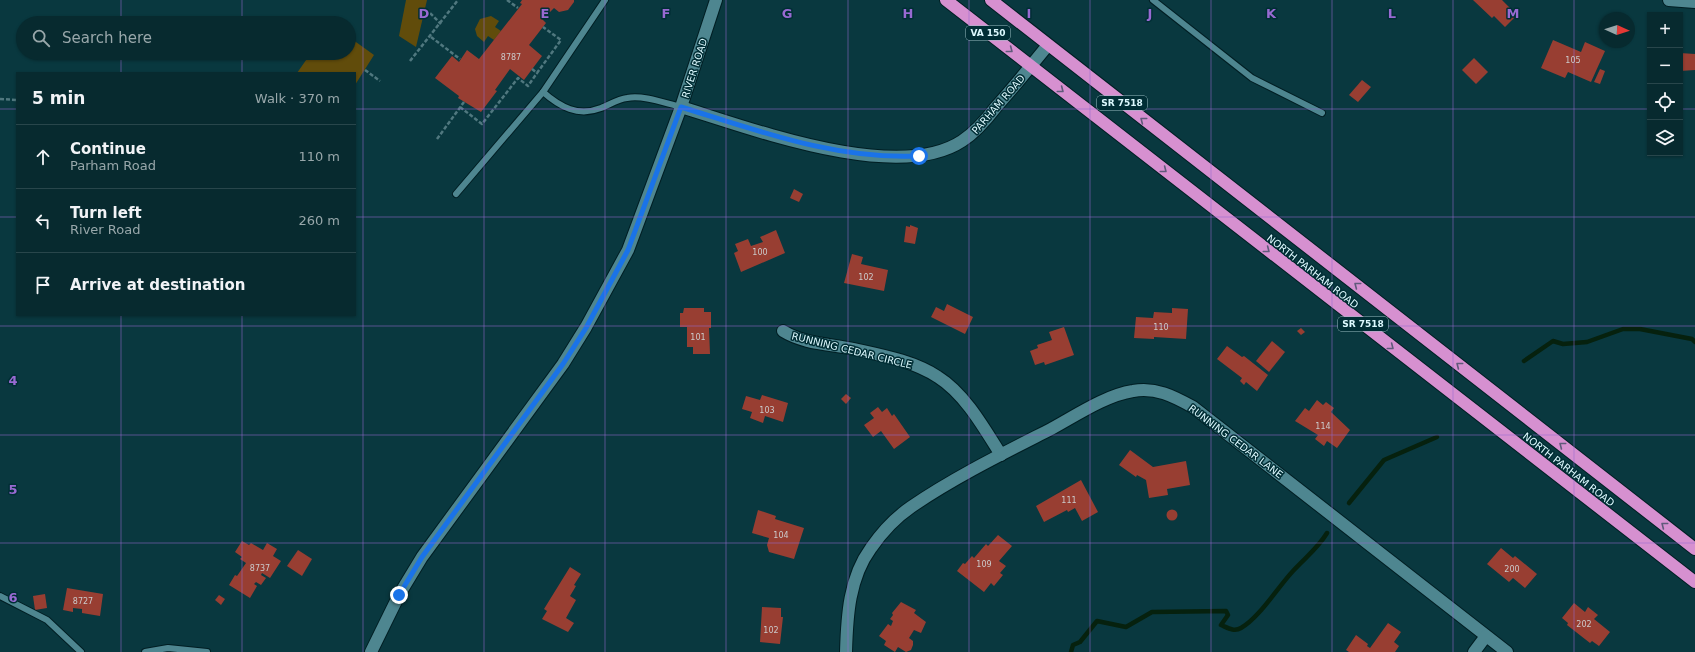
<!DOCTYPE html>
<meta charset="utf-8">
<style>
body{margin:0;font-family:"DejaVu Sans",sans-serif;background:#15363b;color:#f1f3f6}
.controls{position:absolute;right:12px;top:12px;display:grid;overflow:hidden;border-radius:0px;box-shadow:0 1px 3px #0004}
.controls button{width:36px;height:36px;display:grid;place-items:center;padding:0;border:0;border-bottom:1px solid #28464b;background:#072a2f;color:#f1f3f6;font:20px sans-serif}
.compass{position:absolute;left:1599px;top:12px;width:36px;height:36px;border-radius:50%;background:#072a2f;box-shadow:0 1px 3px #0004;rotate:93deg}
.stop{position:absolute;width:12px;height:12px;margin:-9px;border:3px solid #1a73e8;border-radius:50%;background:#fff}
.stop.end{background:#1a73e8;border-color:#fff;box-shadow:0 1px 4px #0008}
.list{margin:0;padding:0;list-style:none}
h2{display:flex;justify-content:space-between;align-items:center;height:52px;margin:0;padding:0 16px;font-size:17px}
h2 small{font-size:13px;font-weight:400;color:#98a7aa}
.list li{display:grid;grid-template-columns:26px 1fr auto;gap:12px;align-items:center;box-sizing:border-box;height:64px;padding:0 16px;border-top:1px solid #28464b}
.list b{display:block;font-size:15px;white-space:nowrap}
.list p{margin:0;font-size:13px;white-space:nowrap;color:#98a7aa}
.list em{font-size:13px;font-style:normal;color:#98a7aa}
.icon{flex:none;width:22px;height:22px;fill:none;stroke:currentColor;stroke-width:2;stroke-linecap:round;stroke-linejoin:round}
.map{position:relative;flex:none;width:1695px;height:652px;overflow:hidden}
.search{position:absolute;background:#072a2f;box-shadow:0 1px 3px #0004;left:16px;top:16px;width:340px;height:44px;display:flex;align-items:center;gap:10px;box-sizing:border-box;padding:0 14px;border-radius:22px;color:#98a7aa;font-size:15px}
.panel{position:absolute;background:#072a2f;box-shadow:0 1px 3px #0004;left:16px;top:72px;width:340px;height:244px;border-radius:0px}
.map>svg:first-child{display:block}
</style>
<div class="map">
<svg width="1695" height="652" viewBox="0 0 1695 652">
<rect width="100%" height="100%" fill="#09383f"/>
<g fill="#614c0b">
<polygon points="406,0 427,0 416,47 399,36"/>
<polygon points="491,16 499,21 495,27 501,31 494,40 488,36 484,42 477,36 475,29 480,19"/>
<polygon points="349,37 374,55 355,85 355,73 297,73 311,53 349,53"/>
</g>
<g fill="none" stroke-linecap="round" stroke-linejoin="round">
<g stroke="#06210e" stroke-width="4.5">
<polyline points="1524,361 1553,341 1563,344 1587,342 1623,329 1640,329 1692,339 1695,342"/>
<polyline points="1349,503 1384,460 1437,437"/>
<path d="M1071,652L1073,645L1080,642L1097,621L1126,627L1152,612L1226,611L1228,615L1221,625C1228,628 1234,632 1241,628C1259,618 1278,587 1293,571C1305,558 1318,548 1327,533"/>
</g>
</g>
<g fill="#983e32">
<polygon points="522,0 574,0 574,2 568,10 559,12 554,8 550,12 548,10 542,19 546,23 529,45 542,56 524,80 510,69 495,90 497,91 481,112 458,98 459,96 435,78 452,56 459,62 467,50 479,59 522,4 520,3"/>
<polygon points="1473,0 1502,0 1517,15 1505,27 1494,16 1492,18"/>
<polygon points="1553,40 1581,52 1585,42 1605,51 1591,82 1568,72 1565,78 1541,68"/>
<polygon points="1680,53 1695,54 1695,70 1680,71"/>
<polygon points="1474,58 1488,72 1476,84 1462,70"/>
<polygon points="1600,69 1605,71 1600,84 1594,82"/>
<polygon points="1362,80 1371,87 1358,102 1349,95"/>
<polygon points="794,189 803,194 799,202 790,198"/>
<polygon points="910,225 918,228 915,244 904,242 906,226 910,227"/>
<polygon points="776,230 785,253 741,272 734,253 738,251 735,244 748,239 751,246 763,242 760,237"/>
<polygon points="852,254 863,257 861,264 888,270 884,291 844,283"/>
<polygon points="947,304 973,317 965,334 931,317 936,307 944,311"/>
<polygon points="684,308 704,308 704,312 711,312 711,328 709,328 710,354 693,354 693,347 687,347 687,327 680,327 680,313 683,313"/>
<polygon points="1172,308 1188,309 1186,339 1154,337 1154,339 1134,338 1136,317 1153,318 1154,312 1172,313"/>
<polygon points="1064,327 1074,355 1045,365 1044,362 1035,365 1030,351 1038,348 1037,345 1052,340 1049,332"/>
<polygon points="1301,328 1305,332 1301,335 1297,331"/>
<polygon points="1272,341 1285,352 1269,372 1256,361"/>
<polygon points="1227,346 1242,357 1244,356 1268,375 1257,391 1246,382 1244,385 1240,381 1242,378 1217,359"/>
<polygon points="846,394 851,398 846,404 841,399"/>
<polygon points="762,395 788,403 783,422 765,416 763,423 750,418 752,412 742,409 746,396 760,400"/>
<polygon points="1317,400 1323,405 1326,402 1334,408 1331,412 1350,430 1337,448 1327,441 1324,446 1315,439 1318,435 1295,421 1305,408 1309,411"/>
<polygon points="878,407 882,412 887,408 892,416 894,414 910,437 894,449 881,431 873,437 864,425 874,418 870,413"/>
<polygon points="1130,450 1153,467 1186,461 1190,485 1167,489 1168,495 1149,498 1146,480 1137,475 1136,477 1119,465"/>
<polygon points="1081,480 1098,512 1082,521 1075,508 1068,512 1067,510 1044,522 1036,506"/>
<circle cx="1172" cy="515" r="5.5"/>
<polygon points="758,510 776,516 775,519 804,528 794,559 769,552 767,545 769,538 752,533"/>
<polygon points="998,535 1012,546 999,561 1006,566 1000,573 1003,575 994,586 991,583 984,592 957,571 963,563 965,564 972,556 974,558 986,544 988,546"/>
<polygon points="242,541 249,545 251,543 263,550 267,543 277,549 273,556 281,561 270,578 262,573 261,575 266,578 261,585 256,582 254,584 257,586 250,598 229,585 235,575 237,576 246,563 240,559 242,557 235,552"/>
<polygon points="1501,548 1513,558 1515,556 1537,574 1525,588 1513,578 1509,582 1487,564"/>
<polygon points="298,550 312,559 302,576 287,566"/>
<polygon points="570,567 581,574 574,585 576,586 570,596 576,600 566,618 574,623 568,632 542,619 547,611 544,609"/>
<polygon points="67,588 103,594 100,616 82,613 82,609 73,608 73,612 63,610"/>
<polygon points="45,594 47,608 35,610 33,596"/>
<polygon points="219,595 225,599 221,605 215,600"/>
<polygon points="901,602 916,610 914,613 926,622 921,633 914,630 909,638 913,641 913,645 911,650 906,652 898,647 895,652 884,645 886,641 879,636 888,624 891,626 893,621 890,619 893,615 892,613"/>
<polygon points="1574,603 1585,612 1588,607 1598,615 1594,619 1610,632 1599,646 1592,641 1590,643 1567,625 1568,623 1562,618"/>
<polygon points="762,607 781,608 781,617 783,617 780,644 760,642"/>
<polygon points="1388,623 1401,632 1394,642 1399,646 1395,652 1349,652 1346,650 1356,635 1368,644 1367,646 1370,648"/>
</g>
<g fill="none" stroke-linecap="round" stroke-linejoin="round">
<defs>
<g id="lane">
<polyline points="1153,0 1252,78 1322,113"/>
<path d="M543,92C560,107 578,117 601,108C609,105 618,99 627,98C644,95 664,103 681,107"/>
<polyline points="456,194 543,92 605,0"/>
<polyline points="0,596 47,620 81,652"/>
<polyline points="145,652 168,648 207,652"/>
</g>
<g id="street">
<polyline points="1669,0 1695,2"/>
<path d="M783,331C804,344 830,344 854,349C881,355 914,361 938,377C965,394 984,428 1001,455"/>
<path d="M846,652C847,616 849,578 871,548C882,532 895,518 911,507C955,477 1004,453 1051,429C1075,416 1106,395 1133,391C1156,387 1173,396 1193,407L1507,652"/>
<polyline points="1474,652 1486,636"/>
</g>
<g id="secondary">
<path d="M681,107C750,128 897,184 962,141C976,132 986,120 996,107C1014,87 1031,66 1048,45"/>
<polyline points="371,652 399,595 422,557 563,364 586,327 628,250 681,107 716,0"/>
</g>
<g id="highway">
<polyline points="946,0 1695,582"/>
<polyline points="991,0 1695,549"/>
</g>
</defs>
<use href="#lane" stroke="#001e23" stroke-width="8"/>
<use href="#street" stroke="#001e23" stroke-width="14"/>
<use href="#secondary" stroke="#001e23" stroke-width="14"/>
<use href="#highway" stroke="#001e23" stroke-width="14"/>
<g stroke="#50787f" stroke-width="2.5" stroke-dasharray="4 2" stroke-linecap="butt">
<polyline points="507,0 518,8"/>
<polyline points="425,10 429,12 441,24"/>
<polyline points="431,37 460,59"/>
<polyline points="410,61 458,0"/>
<polyline points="532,69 537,73 561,40 543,27"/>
<polyline points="365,70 380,81"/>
<polyline points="0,99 17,100"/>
<polyline points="460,107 482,124 518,78 528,86 537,73"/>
<polyline points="437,139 464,102"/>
</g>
<use href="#lane" stroke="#4e8690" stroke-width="6"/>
<use href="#street" stroke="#4e8690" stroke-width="12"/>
<use href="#secondary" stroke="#4e8690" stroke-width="12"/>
<use href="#highway" stroke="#d690d0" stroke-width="12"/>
</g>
<defs><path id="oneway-chevron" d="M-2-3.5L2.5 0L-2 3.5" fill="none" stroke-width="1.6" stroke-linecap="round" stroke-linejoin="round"/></defs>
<g stroke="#605a7b">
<use href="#oneway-chevron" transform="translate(1010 50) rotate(38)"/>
<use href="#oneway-chevron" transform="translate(1061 90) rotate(38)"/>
<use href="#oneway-chevron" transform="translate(1143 120) rotate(-142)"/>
<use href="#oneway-chevron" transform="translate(1164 170) rotate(38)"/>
<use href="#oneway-chevron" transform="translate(1267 250) rotate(38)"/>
<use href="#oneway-chevron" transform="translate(1357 285) rotate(-142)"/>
<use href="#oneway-chevron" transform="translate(1391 347) rotate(38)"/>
<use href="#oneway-chevron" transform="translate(1459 365) rotate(-142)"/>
<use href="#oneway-chevron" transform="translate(1562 445) rotate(-142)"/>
<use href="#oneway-chevron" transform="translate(1664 525) rotate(-142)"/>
</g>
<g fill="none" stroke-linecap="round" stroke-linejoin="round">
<path stroke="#1a73e8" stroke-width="5" d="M399,595L422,557L563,364L586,328L628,250L681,107C759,131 836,160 919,156"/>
</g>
<path fill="none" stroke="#986ad2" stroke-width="1" stroke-opacity="0.55" d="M121,0V23M242,0V23M363,0V652M484,0V652M605,0V652M726,0V652M848,0V652M969,0V652M1090,0V652M1211,0V652M1332,0V652M1453,0V652M1574,0V652M121,53V73M242,53V73M0,109H17M355,109H1650M1680,109H1695M0,217H17M355,217H1695M121,315V652M242,315V652M0,326H1695M0,435H1695M0,543H1695"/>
<g text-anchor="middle" stroke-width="3" stroke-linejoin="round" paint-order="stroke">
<g font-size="8" fill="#cbcacb">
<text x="511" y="60">8787</text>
<text x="1573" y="63">105</text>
<text x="760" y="255">100</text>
<text x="866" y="280">102</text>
<text x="1161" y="330">110</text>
<text x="698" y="340">101</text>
<text x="767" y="413">103</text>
<text x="1323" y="429">114</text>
<text x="1069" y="503">111</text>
<text x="781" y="538">104</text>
<text x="984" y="567">109</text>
<text x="260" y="571">8737</text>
<text x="1512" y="572">200</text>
<text x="83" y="604">8727</text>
<text x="1584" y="627">202</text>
<text x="771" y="633">102</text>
</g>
<g fill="#002e35" stroke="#9abcc2" stroke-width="1">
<rect x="966" y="26" width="44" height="14" rx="3"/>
<rect x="1097" y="96" width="50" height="14" rx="3"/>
<rect x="1338" y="317" width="50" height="14" rx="3"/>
</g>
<g font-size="9" font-weight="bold" fill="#dcf9fe">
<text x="988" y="36">VA 150</text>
<text x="1122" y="106">SR 7518</text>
<text x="1363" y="327">SR 7518</text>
</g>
<g font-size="10" fill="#dcf9fe" stroke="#002e35">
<text transform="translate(694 68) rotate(-72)" y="4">RIVER ROAD</text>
<text transform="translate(998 104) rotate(-49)" y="4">PARHAM ROAD</text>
<text transform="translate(1313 271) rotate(38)" y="4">NORTH PARHAM ROAD</text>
<text transform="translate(852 350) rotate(14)" y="4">RUNNING CEDAR CIRCLE</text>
<text transform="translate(1236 441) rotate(37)" y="4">RUNNING CEDAR LANE</text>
<text transform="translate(1569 469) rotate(38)" y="4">NORTH PARHAM ROAD</text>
</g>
</g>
<g font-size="13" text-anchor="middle" font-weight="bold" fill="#986ad2" stroke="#002e35" stroke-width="3" stroke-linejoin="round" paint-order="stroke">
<text x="424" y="18">D</text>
<text x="545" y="18">E</text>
<text x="666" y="18">F</text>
<text x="787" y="18">G</text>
<text x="908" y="18">H</text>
<text x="1029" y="18">I</text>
<text x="1150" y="18">J</text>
<text x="1271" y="18">K</text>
<text x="1392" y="18">L</text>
<text x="1513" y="18">M</text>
<text x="13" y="385">4</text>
<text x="13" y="494">5</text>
<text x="13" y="602">6</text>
</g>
</svg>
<div class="controls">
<button>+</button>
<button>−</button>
<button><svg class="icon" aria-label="locate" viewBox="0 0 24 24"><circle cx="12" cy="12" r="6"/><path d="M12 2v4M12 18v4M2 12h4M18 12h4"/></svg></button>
<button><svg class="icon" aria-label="layers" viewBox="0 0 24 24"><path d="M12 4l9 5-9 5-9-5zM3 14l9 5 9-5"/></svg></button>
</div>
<svg class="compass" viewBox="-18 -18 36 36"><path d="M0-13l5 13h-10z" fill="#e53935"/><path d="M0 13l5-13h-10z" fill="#98a7aa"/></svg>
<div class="stop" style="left:919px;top:156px"></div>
<div class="stop end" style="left:399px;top:595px"></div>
<div class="search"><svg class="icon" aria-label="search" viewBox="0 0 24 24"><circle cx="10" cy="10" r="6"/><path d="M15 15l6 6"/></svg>Search here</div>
<section class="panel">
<h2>5 min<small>Walk · 370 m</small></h2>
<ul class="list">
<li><svg class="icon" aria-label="ahead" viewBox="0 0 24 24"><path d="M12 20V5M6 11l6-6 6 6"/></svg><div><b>Continue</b><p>Parham Road</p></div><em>110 m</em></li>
<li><svg class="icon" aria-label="left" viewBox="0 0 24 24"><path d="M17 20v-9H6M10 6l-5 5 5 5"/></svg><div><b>Turn left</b><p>River Road</p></div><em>260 m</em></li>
<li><svg class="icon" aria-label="arrive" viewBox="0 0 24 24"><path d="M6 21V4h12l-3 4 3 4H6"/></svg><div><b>Arrive at destination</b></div></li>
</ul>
</section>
</div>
